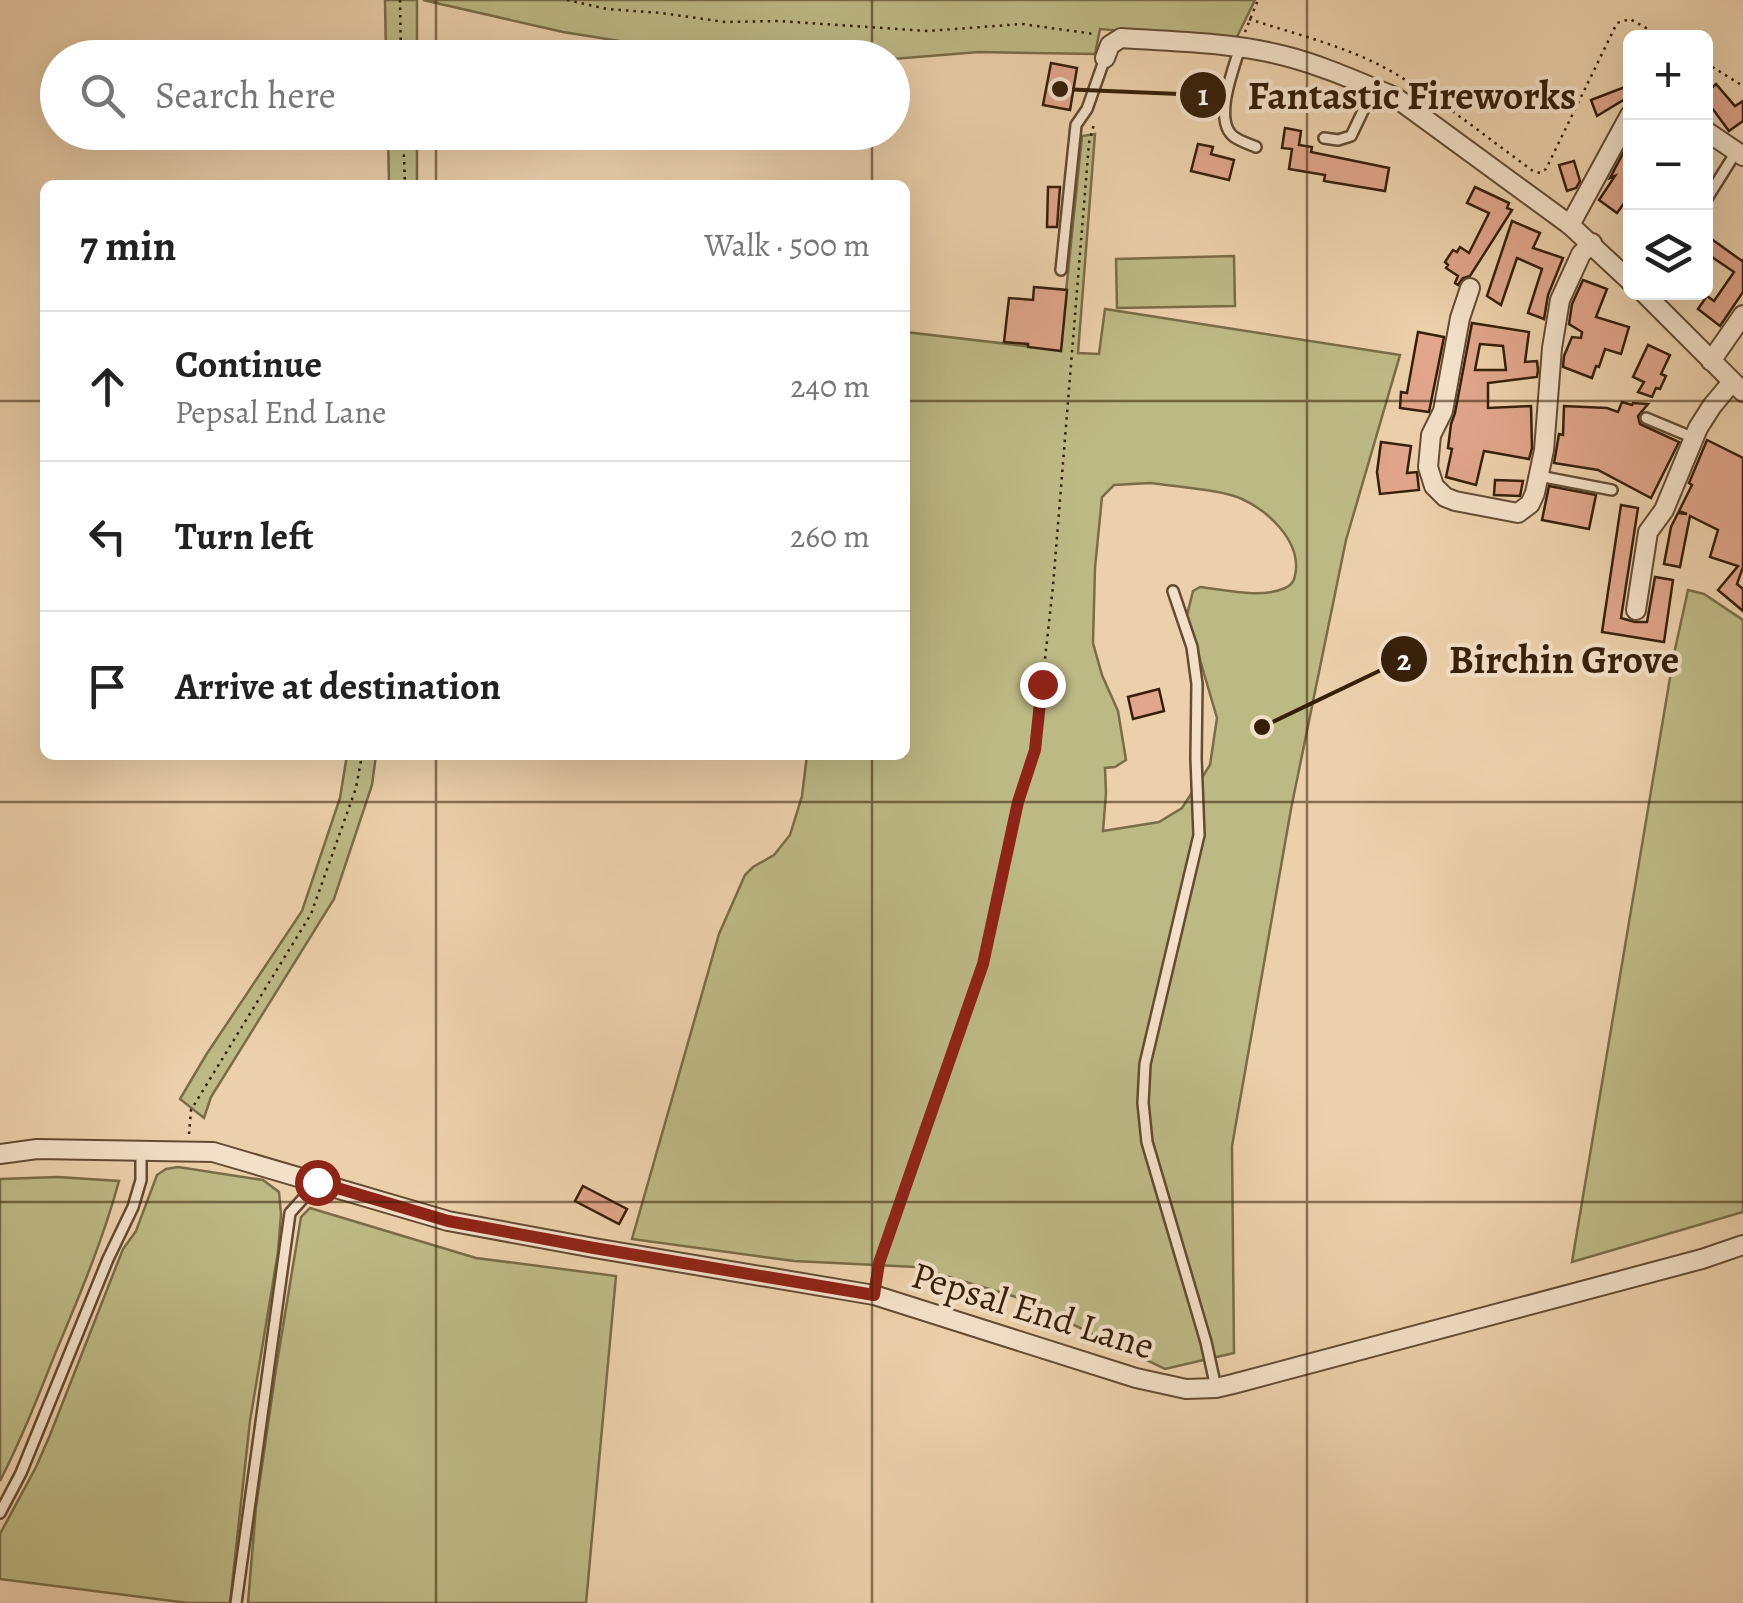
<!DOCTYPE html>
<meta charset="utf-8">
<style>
body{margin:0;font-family:Alegreya,serif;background:#f2f2f2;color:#222}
.controls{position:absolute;right:30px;top:30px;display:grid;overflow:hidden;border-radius:15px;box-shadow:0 10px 40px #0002}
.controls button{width:90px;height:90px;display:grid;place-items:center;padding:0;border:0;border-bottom:2px solid #e0e0e0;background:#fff;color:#222;font:50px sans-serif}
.stop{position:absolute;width:30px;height:30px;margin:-22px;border:8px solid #8f2418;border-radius:50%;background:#fff}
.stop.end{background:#8f2418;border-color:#fff;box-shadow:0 2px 10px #0008}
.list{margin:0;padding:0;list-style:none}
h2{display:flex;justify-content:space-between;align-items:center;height:130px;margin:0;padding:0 40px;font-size:42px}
h2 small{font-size:32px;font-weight:400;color:#767676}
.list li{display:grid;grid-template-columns:65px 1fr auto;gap:30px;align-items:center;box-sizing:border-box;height:150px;padding:0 40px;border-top:2px solid #e0e0e0}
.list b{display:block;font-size:38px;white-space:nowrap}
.list p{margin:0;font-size:32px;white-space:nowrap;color:#767676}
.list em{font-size:32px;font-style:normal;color:#767676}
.icon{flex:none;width:55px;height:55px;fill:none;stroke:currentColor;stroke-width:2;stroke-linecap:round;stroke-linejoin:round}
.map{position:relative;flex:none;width:1743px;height:1603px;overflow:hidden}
.search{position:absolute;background:#fff;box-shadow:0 10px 40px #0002;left:40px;top:40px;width:870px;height:110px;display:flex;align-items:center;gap:25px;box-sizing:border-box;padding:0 35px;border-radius:55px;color:#767676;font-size:38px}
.panel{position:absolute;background:#fff;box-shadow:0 10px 40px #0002;left:40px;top:180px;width:870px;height:580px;border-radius:15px}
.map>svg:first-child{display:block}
</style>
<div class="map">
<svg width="1743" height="1603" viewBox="0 0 1743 1603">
<rect width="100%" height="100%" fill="#ecd0ab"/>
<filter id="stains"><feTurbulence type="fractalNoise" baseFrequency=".002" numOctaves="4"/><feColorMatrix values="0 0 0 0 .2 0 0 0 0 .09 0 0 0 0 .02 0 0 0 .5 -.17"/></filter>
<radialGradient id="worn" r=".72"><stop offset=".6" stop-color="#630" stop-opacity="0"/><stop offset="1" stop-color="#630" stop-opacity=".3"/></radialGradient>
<g fill="#bdb985" stroke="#7a6c47" stroke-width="2.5" fill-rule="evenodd">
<polygon points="385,0 417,0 417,57 386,57"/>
<polygon points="423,0 1255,0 1235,41 1100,29 1095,54 979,52 893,59 892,58 858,57 632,43 563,32"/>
<polygon points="388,133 417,133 417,185 389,185"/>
<path d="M1095,134L1078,353L1099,354L1105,309L1400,355L1346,540L1291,809L1232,1146L1234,1353L1165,1369L1016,1297L916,1267L794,1261L632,1239L719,934L745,875L753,867L774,855L790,835L802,796L807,755H905V332L1060,350L1082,136ZM1150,483C1173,486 1223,490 1242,499C1268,511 1298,539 1296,569C1295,578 1294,584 1285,588C1261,599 1226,590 1200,587L1193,591L1187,615L1217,718L1210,765L1182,808L1159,822L1103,831L1106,793L1105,768L1115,767L1126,760L1118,711L1102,675L1093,643L1095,568L1102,497L1114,485Z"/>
<polygon points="1234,256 1235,306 1117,308 1116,259"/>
<polygon points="1688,590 1704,594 1743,620 1743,1212 1572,1262 1674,654"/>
<polygon points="347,755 376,755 372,785 334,899 211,1097 204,1118 180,1099 206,1055 302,911 340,798"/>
<polygon points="178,1167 263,1180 279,1192 281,1214 278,1252 250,1421 230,1603 188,1603 0,1579 0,1534 36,1467 50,1435 123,1249 136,1231 157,1175 166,1169"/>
<path d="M58,1177L119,1181C103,1240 79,1297 55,1354C38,1397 21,1440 0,1481V1179Z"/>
<polygon points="310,1208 476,1258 616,1276 586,1603 248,1603 256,1507 276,1369 301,1217"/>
</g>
<g fill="#e0a58b" stroke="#361f09" stroke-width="2.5" fill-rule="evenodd">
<polygon points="1051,63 1077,68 1070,110 1043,105"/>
<polygon points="1716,84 1735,106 1743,101 1743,121 1729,131 1712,108 1706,113 1706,93"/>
<polygon points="1630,85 1630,96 1597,116 1591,100"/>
<polygon points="1285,128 1301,131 1299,145 1312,147 1311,152 1389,168 1385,191 1324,181 1325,175 1289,169 1292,149 1282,148"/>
<polygon points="1630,140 1630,195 1617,213 1599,200 1615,176 1610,178"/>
<polygon points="1198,144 1213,147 1211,154 1234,160 1229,180 1191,171"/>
<polygon points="1574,161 1580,181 1576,188 1567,191 1559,165"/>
<polygon points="1048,187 1060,187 1057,227 1047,227"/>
<polygon points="1475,187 1509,203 1507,208 1512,210 1470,276 1463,278 1458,285 1455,283 1458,276 1446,268 1448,265 1445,262 1453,250 1457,252 1460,247 1469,253 1489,213 1467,203"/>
<polygon points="1512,221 1540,233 1533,248 1563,258 1548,295 1544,319 1528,313 1542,269 1517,258 1501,305 1487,296"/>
<polygon points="1706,235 1742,261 1743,259 1743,292 1720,326 1698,309 1707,296 1714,301 1734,272 1706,253"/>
<polygon points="1583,280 1607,289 1596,317 1629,327 1621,354 1605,349 1599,367 1596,366 1592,378 1563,367 1564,356 1572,337 1581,338 1582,332 1569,324 1572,304"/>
<polygon points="1034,287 1067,290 1061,351 1028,347 1028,344 1004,342 1009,298 1033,300"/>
<path d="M1472,323L1529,332L1525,362L1537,361L1538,370L1537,377L1488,383V408L1531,406L1532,448L1529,459L1484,451L1476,485L1446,477L1452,449L1448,448L1451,424L1455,413ZM1480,344L1503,346L1506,370H1475Z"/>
<polygon points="1418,332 1444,337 1429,412 1400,408 1401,392 1407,393"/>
<polygon points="1648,345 1670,355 1661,374 1666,376 1660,389 1656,388 1652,397 1638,392 1644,382 1633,377"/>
<polygon points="1622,402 1632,405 1633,403 1648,404 1638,416 1640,424 1679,442 1651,498 1598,470 1554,463 1559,434 1563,435 1564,406 1607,408 1618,412"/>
<polygon points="1707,440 1743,458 1743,567 1737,584 1743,589 1743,611 1718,590 1738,566 1710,557 1718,530 1690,516 1680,567 1664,564 1671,527 1678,513 1687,514 1679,511 1692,485 1689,483"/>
<polygon points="1381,442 1411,446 1407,473 1417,472 1419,490 1380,494 1377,472"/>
<polygon points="1495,480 1523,481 1520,496 1494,495"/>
<polygon points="1549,486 1596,495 1589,529 1542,520"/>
<polygon points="1621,505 1638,508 1621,618 1635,622 1647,622 1655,577 1673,580 1664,642 1602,632"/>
<polygon points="1159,689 1164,711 1133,719 1128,697"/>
<polygon points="583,1186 627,1209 619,1224 575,1201"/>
</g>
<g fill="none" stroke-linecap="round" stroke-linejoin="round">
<defs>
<g id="service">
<path d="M1240,47C1234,68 1213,119 1233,136C1239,141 1249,144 1256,147"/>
<polyline points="1324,138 1338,140 1351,136 1374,88"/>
<polyline points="1706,200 1736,152"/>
<polyline points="1061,270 1076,125 1087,109 1105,58"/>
<polyline points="1646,418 1694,438"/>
<polyline points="1539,476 1612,490"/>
<polyline points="1173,591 1192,647 1197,684 1196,758 1199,835 1145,1064 1143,1103 1147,1142 1206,1342 1216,1388"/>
<polyline points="0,1513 21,1473 108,1259 133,1207 141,1180 141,1151"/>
<polyline points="236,1603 290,1213 317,1183"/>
</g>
<g id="minor">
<path d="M1105,58L1110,45L1121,38C1176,42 1232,42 1285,56C1321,65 1361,83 1395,97L1570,225L1630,281"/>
<polyline points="1706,131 1743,156"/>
<polyline points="1570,225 1630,115"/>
<polyline points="1470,288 1460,318 1443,411 1431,435 1428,467 1434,486 1445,497 1455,501 1518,513 1530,504 1535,493 1544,450 1552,348 1560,300 1581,254 1592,243"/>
<polyline points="1643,292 1743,392"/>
<polyline points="1711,361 1743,315"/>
<polyline points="1636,610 1648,532 1664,510 1698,428 1712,406 1732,382"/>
<polyline points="0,1154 37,1149 213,1152 448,1221 594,1248 874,1295 1136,1378 1186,1389 1216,1388 1233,1384 1702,1259 1743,1245"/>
</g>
</defs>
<use href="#service" stroke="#644b32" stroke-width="14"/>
<use href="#minor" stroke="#644b32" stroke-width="22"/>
<g stroke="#361f09" stroke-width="2.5" stroke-dasharray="2.5 5" stroke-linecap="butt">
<polyline points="400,0 401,58"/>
<polyline points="567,0 607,9 661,13 725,22 779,21 928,31 1022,24 1094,34"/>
<path d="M1249,19C1295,34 1345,46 1387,69C1439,98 1486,137 1533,171L1540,173L1546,169L1617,23L1630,19L1664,38"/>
<polyline points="1245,32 1258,0"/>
<polyline points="1706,63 1743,86"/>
<polyline points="403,132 405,185"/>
<polyline points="189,1134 191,1110 311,914 356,788 362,755"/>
<polyline points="877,1279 879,1263 983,964 1018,802 1035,750 1053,586 1089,143 1094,124"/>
</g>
<use href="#service" stroke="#f3e0c8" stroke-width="9"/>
<use href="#minor" stroke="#f3e0c8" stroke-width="18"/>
</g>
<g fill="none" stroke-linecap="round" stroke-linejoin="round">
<polyline stroke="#8f2418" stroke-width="12" points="317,1182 448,1221 594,1248 874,1295 879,1263 983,964 1018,802 1035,750 1042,684"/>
</g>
<path fill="none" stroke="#361f09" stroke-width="2.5" stroke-opacity="0.55" d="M436,0V58M872,0V58M1307,0V1603M436,132V185M872,132V185M0,401H45M905,401H1743M436,755V1603M872,755V1603M0,802H1743M0,1202H1743"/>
<g text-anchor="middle" stroke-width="8" stroke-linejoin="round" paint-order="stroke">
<g font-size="38" fill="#361f09" stroke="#f3e0c8">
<text transform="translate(1033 1310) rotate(17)" y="13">Pepsal End Lane</text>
</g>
</g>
<path fill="none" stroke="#361f09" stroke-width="4" d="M1060 89L1203 95M1262 727L1404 659"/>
<g fill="#361f09" stroke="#f3e0c8" stroke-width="4">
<circle cx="1060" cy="89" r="10"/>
<circle cx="1262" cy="727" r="10"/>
<circle cx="1203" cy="95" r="25"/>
<circle cx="1404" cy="659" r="25"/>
</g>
<g font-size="30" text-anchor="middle" font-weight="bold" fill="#fff">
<text x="1203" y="105">1</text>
<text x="1404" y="670">2</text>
</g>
<g font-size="40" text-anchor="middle" font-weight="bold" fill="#361f09" stroke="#f3e0c8" stroke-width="8" stroke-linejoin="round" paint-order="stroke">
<text x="1412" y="109">Fantastic Fireworks</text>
<text x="1564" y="673">Birchin Grove</text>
</g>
<rect width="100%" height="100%" filter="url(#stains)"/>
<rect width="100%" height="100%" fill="url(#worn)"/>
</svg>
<div class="controls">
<button>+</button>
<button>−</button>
<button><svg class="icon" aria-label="layers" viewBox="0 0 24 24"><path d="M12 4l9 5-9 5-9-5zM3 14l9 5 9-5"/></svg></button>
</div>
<div class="stop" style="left:317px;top:1182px"></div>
<div class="stop end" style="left:1042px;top:684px"></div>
<div class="search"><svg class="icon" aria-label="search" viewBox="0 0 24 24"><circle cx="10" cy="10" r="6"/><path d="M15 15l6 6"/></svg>Search here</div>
<section class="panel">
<h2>7 min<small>Walk · 500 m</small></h2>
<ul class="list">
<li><svg class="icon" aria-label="ahead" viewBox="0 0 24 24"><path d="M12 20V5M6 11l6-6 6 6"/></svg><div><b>Continue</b><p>Pepsal End Lane</p></div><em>240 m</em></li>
<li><svg class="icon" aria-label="left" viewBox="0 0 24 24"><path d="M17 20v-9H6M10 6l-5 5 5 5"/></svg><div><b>Turn left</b></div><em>260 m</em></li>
<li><svg class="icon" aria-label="arrive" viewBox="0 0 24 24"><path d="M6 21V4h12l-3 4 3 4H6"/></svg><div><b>Arrive at destination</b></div></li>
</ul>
</section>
</div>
